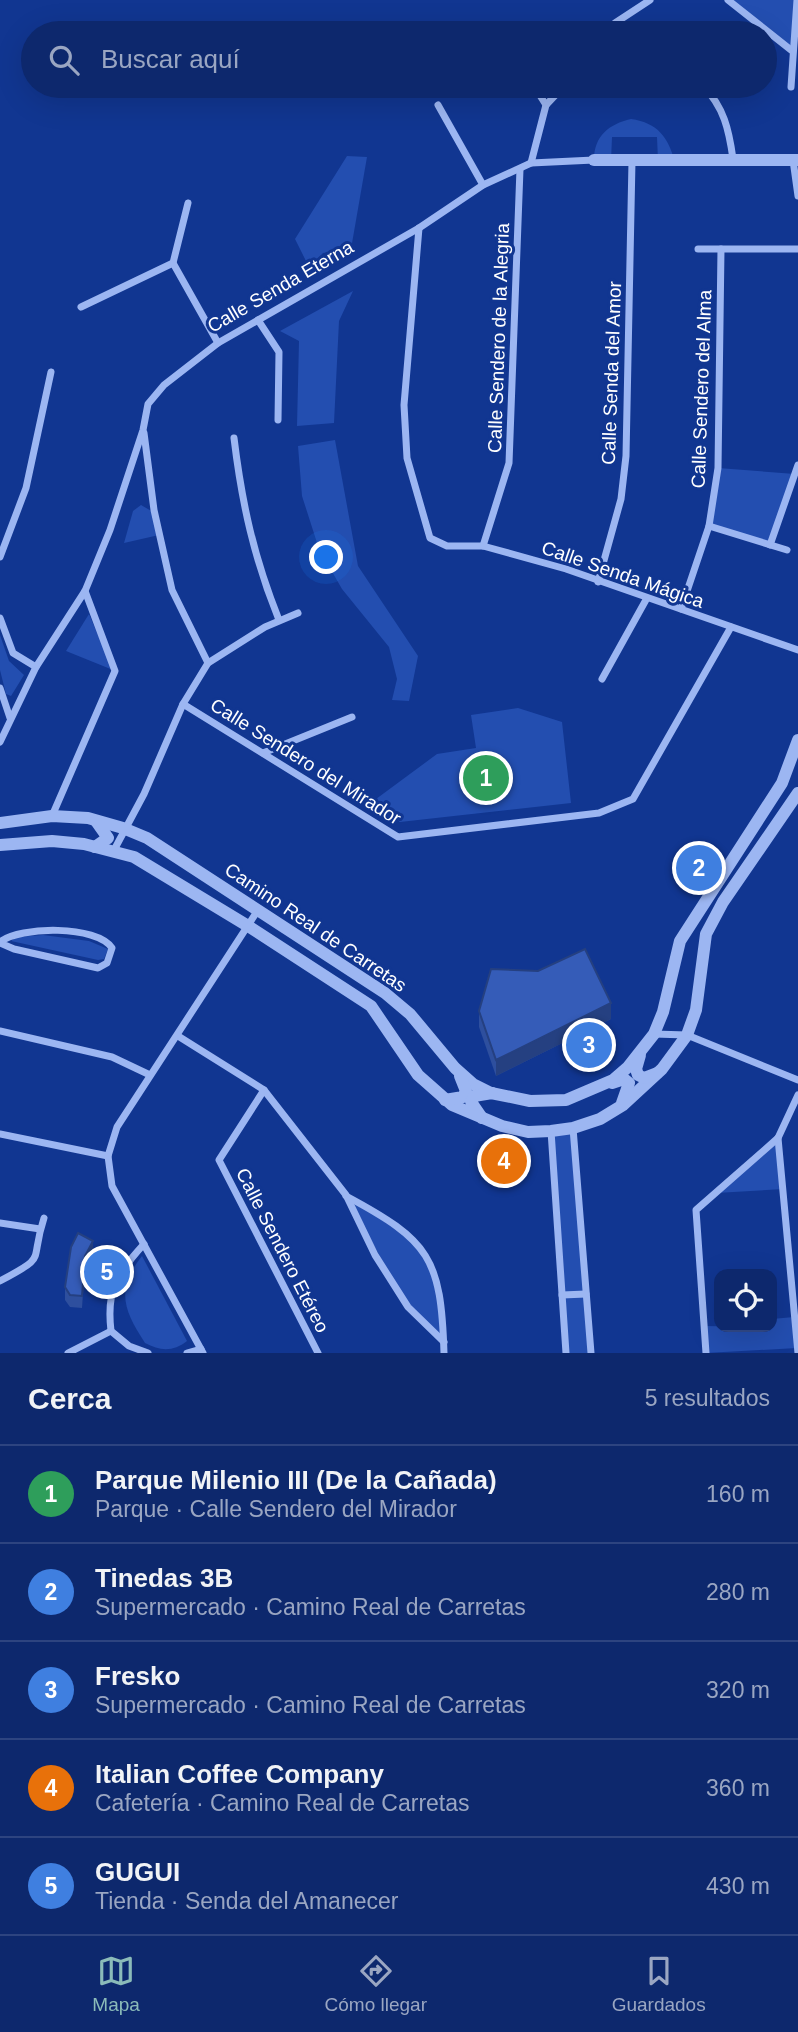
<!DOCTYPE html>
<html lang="es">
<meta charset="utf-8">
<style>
body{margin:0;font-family:Helvetica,sans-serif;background:#1b3475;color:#f1f3f6}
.controls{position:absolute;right:21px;bottom:21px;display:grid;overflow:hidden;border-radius:14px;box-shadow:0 7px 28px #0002}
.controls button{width:63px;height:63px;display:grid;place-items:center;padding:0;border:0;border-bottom:2px solid #2d4480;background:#0d286d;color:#f1f3f6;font:35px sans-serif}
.you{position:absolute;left:327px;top:558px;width:24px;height:24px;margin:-18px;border:5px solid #fff;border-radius:50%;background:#1a73e8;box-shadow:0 0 0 10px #1a73e833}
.badge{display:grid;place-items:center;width:46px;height:46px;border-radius:50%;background:#8bbbb9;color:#fff;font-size:23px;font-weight:700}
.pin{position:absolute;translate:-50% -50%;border:4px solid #fff;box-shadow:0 2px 7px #0006}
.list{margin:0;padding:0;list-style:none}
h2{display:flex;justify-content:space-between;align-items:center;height:91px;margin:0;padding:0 28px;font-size:30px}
h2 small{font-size:23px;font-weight:400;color:#9aa6c2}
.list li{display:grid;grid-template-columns:46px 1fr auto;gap:21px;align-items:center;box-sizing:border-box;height:98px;padding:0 28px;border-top:2px solid #2d4480}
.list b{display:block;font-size:26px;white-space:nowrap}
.list p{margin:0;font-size:23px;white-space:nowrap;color:#9aa6c2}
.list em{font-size:23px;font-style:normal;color:#9aa6c2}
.icon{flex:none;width:38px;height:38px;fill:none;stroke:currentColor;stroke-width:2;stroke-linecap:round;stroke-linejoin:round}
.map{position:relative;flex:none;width:798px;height:1353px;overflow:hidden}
.search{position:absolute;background:#0d286d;box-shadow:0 7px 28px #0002;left:21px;right:21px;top:21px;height:77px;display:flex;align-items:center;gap:18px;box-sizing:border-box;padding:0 24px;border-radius:38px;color:#9aa6c2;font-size:26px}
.sheet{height:581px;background:#0d286d}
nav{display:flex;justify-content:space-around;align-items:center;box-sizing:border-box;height:98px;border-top:2px solid #2d4480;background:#0d286d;font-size:19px;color:#9aa6c2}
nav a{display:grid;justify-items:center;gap:4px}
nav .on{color:#8bbbb9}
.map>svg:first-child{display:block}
</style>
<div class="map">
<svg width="798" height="1353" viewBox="0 0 798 1353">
<rect width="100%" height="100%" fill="#113691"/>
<g fill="#234eb0">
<polygon points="728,0 797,0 791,50"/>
<path d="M631,119C658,123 668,137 675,162L658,161L657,137H612L611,161L594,160C594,136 609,124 631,119Z"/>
<polygon points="347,156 367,157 351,249 323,253 309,267 295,239"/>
<polygon points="353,291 339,321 334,423 297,426 299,341 280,331"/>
<polygon points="335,440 358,566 418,656 409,701 392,700 397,679 389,647 342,589 319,549 302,496 298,446"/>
<polygon points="718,468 795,474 770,545 709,526"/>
<polygon points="141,505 153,512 159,535 124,543 133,511"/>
<polygon points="89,614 113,670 66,651"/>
<polygon points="0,635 9,661 24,675 11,696 6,694 0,670"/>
<polygon points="518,708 562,722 571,803 400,822 372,802 437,754 476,748 471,715"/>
<polygon points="43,935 89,941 108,949 104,959 98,960 11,941 17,937"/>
<polygon points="573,1128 591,1353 566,1353 551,1131"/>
<polygon points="778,1138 784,1189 716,1193"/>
<polygon points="346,1195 421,1247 435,1269 444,1342 408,1307"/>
<path d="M142,1256L187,1341C173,1352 160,1351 145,1343C124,1311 115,1290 142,1256Z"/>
<polygon points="794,1317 797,1348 706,1353 704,1326 772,1327 772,1319"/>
</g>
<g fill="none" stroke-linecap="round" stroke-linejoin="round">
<g stroke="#9cb6f2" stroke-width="7">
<polyline points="728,0 791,50"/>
<polyline points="612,33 615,23 650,0"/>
<polyline points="534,86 546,105"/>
<path d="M703,86C724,107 729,130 733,159"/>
<polyline points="791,87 797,0"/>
<polyline points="438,105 483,185"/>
<polyline points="793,160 798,196"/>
<polyline points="531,163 546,105 564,86"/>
<polyline points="419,228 404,405 407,458 430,538 447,546 483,546 566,569 798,650"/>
<polyline points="698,249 798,249"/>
<polyline points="173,263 218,343"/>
<polyline points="81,307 173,263 188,203"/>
<polyline points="258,320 279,352 278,420"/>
<polyline points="144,433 154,510 172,590 208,663"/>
<path d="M234,438C242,504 254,558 279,620"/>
<polyline points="709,526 787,550"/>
<polyline points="770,545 798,465"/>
<polyline points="483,546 509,463 520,169"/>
<polyline points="0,557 26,488 51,372"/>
<polyline points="598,582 621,499 626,456 632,161"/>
<polyline points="681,609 709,526 718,468 721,249"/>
<polyline points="0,618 13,653 36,667"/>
<polyline points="602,679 647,598"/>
<polyline points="0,688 10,718"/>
<polyline points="183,704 398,837 599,813 633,799 731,627"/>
<polyline points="0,742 36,667 85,591 110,530 143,430 148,404 164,385 218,343 419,228 483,185 531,163 594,160"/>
<polyline points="263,753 352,717"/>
<polyline points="52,816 115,671 85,591"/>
<polyline points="113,852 144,794 183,704 208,663 265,627 298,613"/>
<path d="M0,942C20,926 97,925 112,948L107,963L98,968L14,949L0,943"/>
<polyline points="0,1031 112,1057 150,1075"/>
<polyline points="654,1034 687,1035 798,1080"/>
<polyline points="178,1036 264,1090 346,1195 375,1255 408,1307 444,1342"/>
<polyline points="264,1090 219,1160 318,1353"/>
<polyline points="573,1128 591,1353"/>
<polyline points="551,1131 566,1353"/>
<polyline points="0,1134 108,1156"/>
<polyline points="778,1138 798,1353"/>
<path d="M346,1196C430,1241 441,1258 444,1353"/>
<polyline points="0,1223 40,1229"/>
<path d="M144,1244C117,1274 106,1289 111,1331L129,1346L148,1353"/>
<path d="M0,1281C49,1255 29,1264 44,1218"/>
<polyline points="562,1295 586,1294"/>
<polyline points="68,1353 111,1331"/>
<polyline points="187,1353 201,1349"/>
<polyline points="203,1353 112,1186 108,1156 117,1127 258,910"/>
<polyline points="706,1353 696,1210 778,1138 798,1095"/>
</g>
<g stroke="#9cb6f2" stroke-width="12">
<polyline points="594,160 798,160"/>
<polyline points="0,823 52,816 88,818 123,828 147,838 385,993 410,1014 455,1068 473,1084 491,1093 530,1101 566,1100 613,1080 628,1067 654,1034 663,1012 680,941 782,783 798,740"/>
<polyline points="0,845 52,841 84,844 134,857 248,926 371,1006 418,1075 452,1105 502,1126 528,1132 551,1131 573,1128 600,1119 623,1105 662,1069 687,1035 696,1010 706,934 723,902 798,793"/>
<polyline points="95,847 108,838 96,821"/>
<polyline points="640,1055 636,1069 638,1075 644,1078 657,1073"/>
<polyline points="612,1083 624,1079 629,1083 622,1103"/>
<polyline points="445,1100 463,1097 466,1091 460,1076"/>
<polyline points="482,1118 471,1102 474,1096 492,1093"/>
</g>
</g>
<g fill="#2e4f9e">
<polygon points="479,1011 611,1019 496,1076 479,1027"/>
<polygon points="93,1254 85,1268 82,1308 70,1307 65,1300 65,1287"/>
</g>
<g fill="#254081">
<polygon points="611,1003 611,1019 496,1076 496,1060"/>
<polygon points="93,1241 93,1254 85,1268 82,1308 85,1256"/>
</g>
<g fill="#355cb8" stroke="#254081" stroke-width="2">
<polygon points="585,949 611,1003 496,1060 479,1011 491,969 538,971"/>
<polygon points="78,1233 93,1241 85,1256 82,1296 70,1295 65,1287 71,1247"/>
</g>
<g text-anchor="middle" stroke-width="6" stroke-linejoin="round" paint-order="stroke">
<g font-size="19" fill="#fff" stroke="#113691">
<text transform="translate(280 286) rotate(-30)" y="7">Calle Senda Eterna</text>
<text transform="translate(498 338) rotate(-88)" y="7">Calle Sendero de la Alegria</text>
<text transform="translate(611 373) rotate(-88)" y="7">Calle Senda del Amor</text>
<text transform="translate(701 389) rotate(-88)" y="7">Calle Sendero del Alma</text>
<text transform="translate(623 574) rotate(19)" y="7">Calle Senda Mágica</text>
<text transform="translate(306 761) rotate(32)" y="7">Calle Sendero del Mirador</text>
<text transform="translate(316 927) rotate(34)" y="7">Camino Real de Carretas</text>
<text transform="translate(283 1250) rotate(63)" y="7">Calle Sendero Etéreo</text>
</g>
</g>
</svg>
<div class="controls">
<button><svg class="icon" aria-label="locate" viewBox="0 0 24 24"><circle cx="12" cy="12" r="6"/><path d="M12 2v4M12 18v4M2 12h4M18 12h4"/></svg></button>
</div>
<div class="you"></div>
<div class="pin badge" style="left:486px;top:778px;background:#2e9e5b">1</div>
<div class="pin badge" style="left:699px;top:868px;background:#3f7fe0">2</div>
<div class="pin badge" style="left:589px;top:1045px;background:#3f7fe0">3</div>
<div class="pin badge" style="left:504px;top:1161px;background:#e8710a">4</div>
<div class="pin badge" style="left:107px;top:1272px;background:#3f7fe0">5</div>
<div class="search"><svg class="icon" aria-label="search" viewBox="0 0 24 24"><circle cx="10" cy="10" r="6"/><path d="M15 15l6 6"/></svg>Buscar aquí</div>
</div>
<section class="sheet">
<h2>Cerca<small>5 resultados</small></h2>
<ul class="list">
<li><span class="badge" style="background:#2e9e5b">1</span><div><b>Parque Milenio III (De la Cañada)</b><p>Parque · Calle Sendero del Mirador</p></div><em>160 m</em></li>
<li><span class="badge" style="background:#3f7fe0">2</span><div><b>Tinedas 3B</b><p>Supermercado · Camino Real de Carretas</p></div><em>280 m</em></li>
<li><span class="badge" style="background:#3f7fe0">3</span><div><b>Fresko</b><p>Supermercado · Camino Real de Carretas</p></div><em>320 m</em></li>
<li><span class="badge" style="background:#e8710a">4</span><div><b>Italian Coffee Company</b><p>Cafetería · Camino Real de Carretas</p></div><em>360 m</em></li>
<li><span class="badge" style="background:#3f7fe0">5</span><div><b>GUGUI</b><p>Tienda · Senda del Amanecer</p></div><em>430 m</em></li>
</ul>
</section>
<nav>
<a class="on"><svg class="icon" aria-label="map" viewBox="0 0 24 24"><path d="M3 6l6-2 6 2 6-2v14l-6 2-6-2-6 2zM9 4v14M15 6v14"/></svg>Mapa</a>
<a><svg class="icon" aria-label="directions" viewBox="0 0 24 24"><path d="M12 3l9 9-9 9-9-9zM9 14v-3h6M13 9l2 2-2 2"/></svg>Cómo llegar</a>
<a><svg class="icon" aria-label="saved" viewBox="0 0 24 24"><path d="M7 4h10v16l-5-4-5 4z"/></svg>Guardados</a>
</nav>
